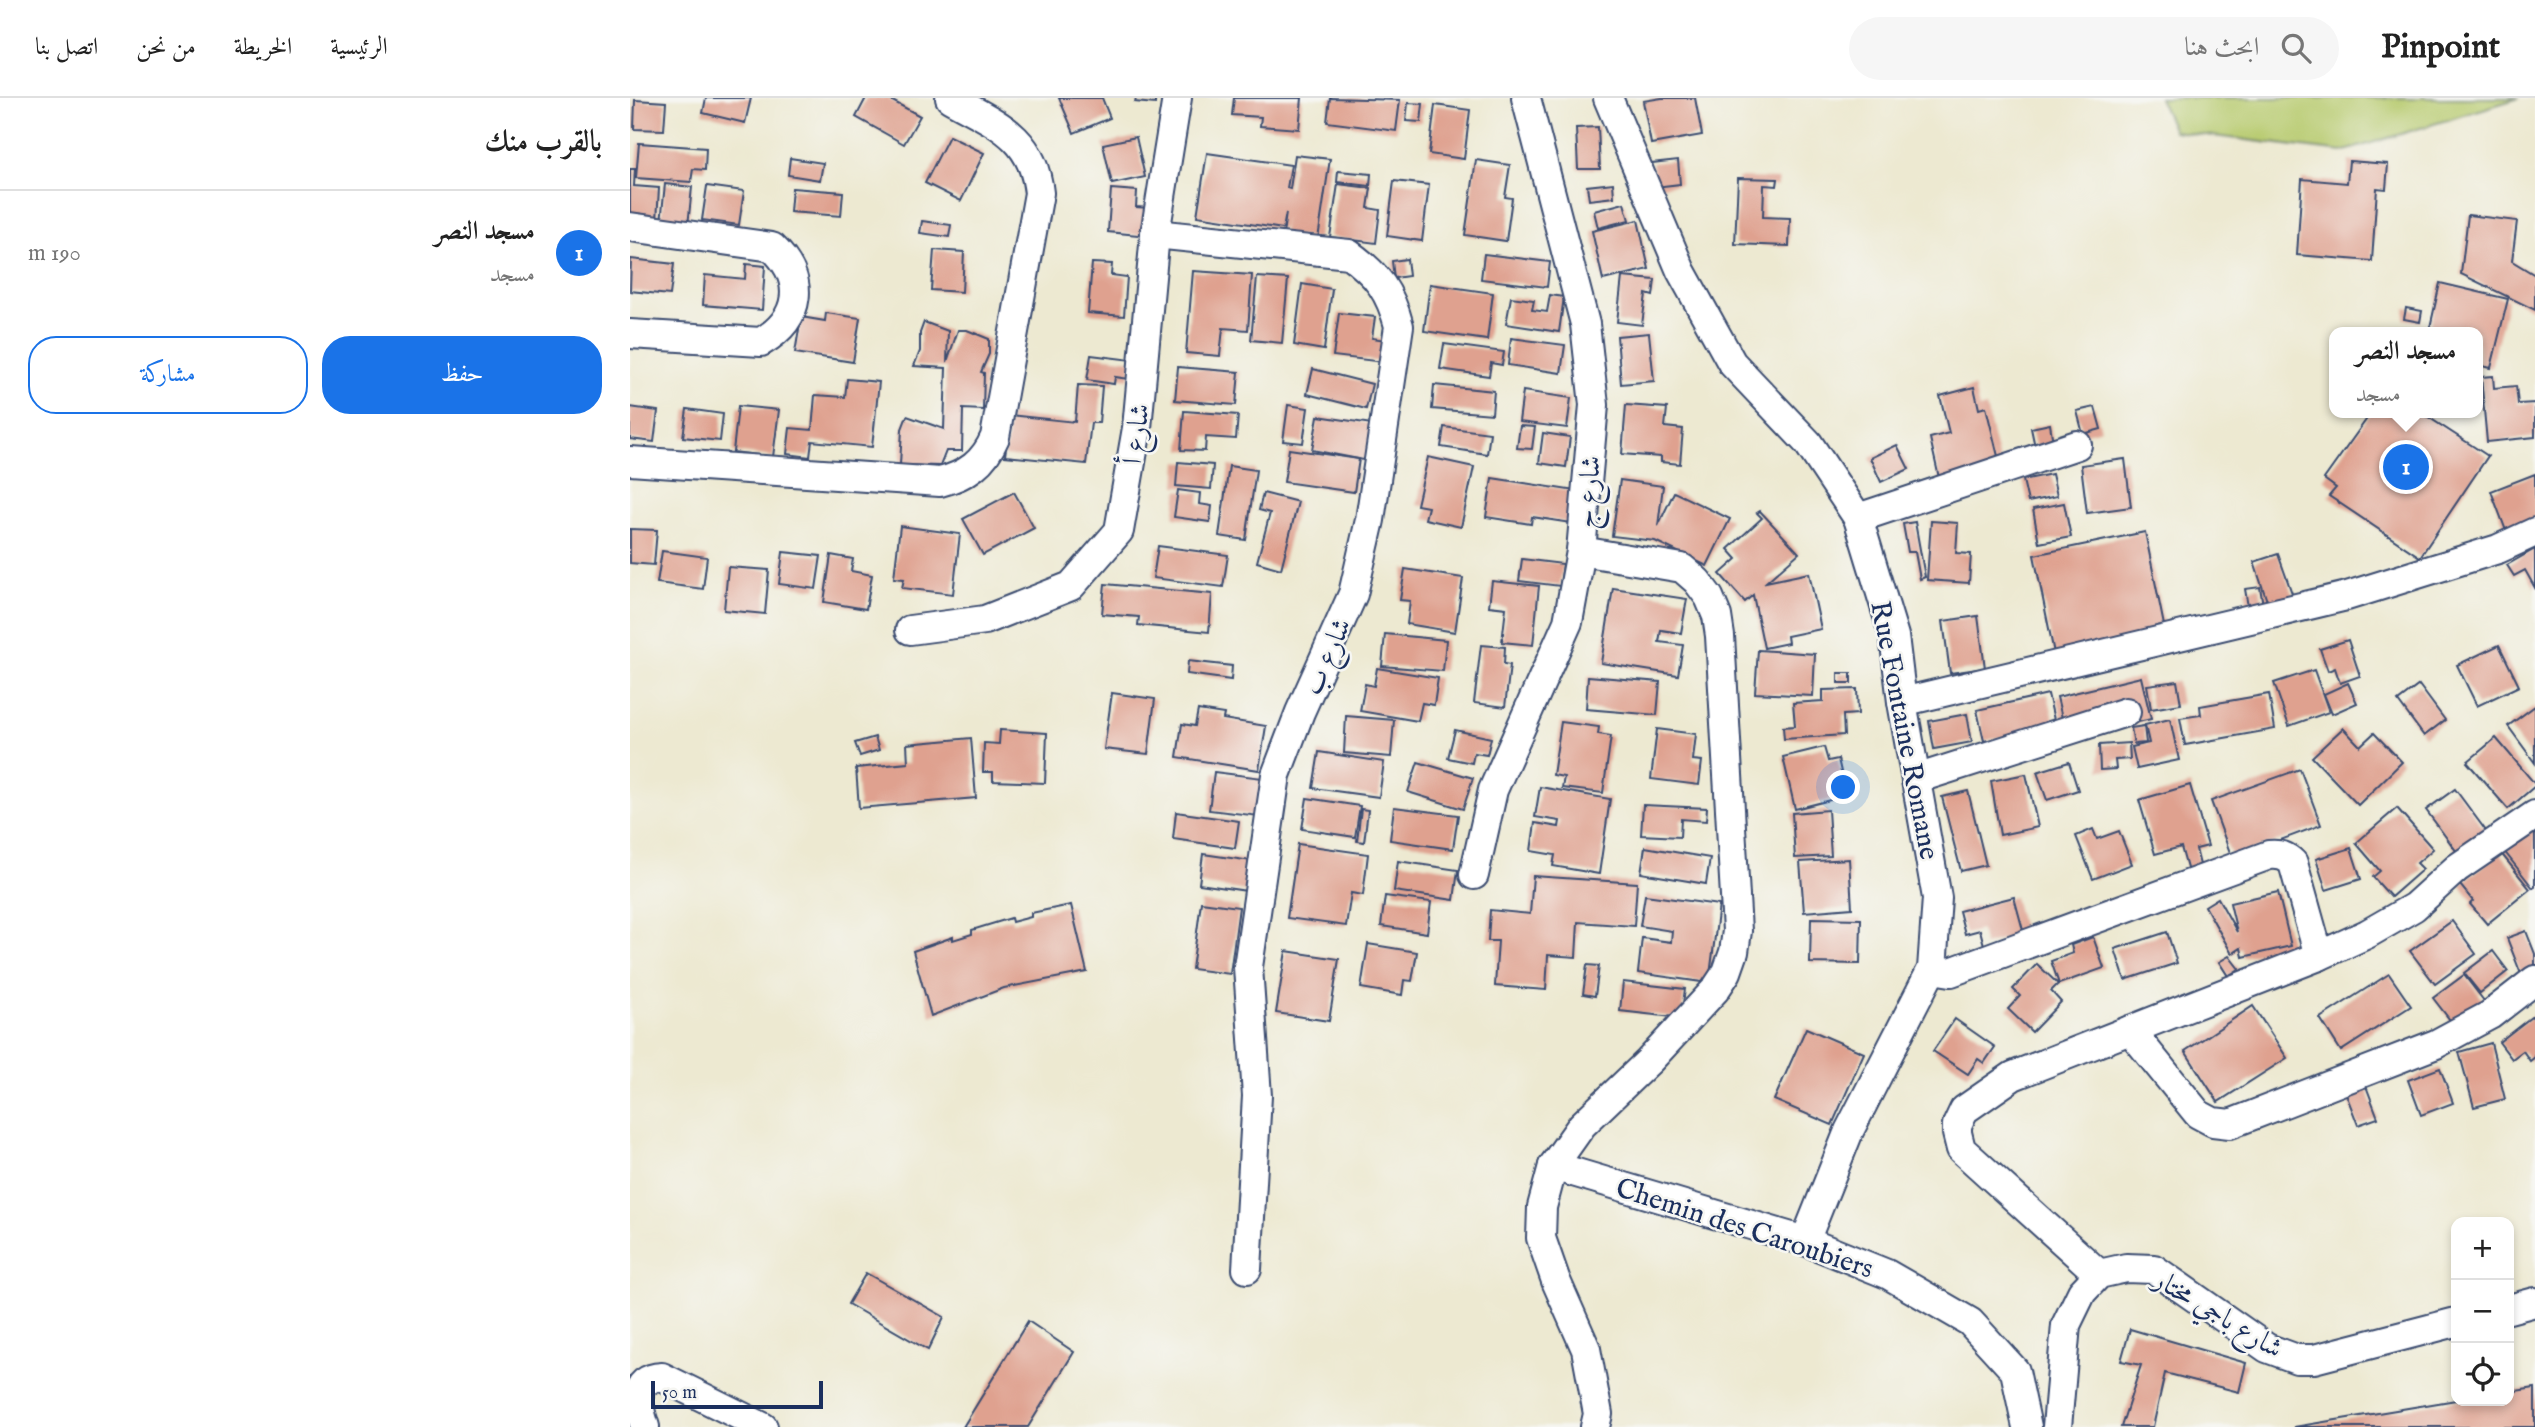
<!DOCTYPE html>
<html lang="ar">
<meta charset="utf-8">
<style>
body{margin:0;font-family:"IM FELL English",Amiri,serif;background:#f6f6f6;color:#222;direction:rtl}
.controls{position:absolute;right:21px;bottom:21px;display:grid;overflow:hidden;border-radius:14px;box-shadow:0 4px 10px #0003}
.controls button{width:63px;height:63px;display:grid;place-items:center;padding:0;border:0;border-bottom:2px solid #e0e0e0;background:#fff;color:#222;font:35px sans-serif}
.scale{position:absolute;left:21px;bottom:18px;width:172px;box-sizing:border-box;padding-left:7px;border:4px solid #1b2f5e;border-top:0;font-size:19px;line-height:24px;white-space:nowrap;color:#1b2f5e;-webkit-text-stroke:5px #f6f6f2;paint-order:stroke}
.you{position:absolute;left:1214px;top:690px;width:24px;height:24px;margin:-18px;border:5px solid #fff;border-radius:50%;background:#1a73e8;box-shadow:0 0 0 10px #1a73e833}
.badge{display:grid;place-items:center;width:46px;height:46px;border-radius:50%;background:#1a73e8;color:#fff;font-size:23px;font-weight:700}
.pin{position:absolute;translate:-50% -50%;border:4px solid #fff;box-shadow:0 2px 7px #0006}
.popup{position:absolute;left:1699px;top:229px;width:154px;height:91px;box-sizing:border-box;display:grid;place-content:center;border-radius:14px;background:#fff;filter:drop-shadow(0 2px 5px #0005);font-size:23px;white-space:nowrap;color:#767676}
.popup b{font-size:26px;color:#222}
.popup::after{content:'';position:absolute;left:50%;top:100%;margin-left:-14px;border:14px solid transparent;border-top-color:#fff}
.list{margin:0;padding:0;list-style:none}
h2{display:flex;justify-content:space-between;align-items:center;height:91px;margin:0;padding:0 28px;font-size:30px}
h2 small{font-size:23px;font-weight:400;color:#767676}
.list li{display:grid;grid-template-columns:46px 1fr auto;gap:21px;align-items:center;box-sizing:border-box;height:126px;padding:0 28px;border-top:2px solid #e0e0e0}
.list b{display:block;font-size:26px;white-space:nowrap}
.list p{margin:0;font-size:23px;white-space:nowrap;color:#767676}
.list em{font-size:23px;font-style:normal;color:#767676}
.actions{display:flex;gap:14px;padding:21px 28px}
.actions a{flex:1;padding:16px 0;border:2px solid #1a73e8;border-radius:28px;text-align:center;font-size:24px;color:#1a73e8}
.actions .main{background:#1a73e8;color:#fff}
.icon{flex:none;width:38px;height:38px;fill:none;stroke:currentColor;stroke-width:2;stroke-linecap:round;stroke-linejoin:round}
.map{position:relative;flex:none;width:1905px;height:1329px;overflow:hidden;direction:ltr}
header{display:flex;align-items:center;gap:42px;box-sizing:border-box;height:98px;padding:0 35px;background:#fff;border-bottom:2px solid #e0e0e0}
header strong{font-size:33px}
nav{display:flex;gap:38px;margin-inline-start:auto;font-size:24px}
.search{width:490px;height:63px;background:#f6f6f6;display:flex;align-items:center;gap:18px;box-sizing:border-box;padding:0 24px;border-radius:38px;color:#767676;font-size:26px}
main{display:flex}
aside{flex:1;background:#fff}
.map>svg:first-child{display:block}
</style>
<header>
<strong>Pinpoint</strong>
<div class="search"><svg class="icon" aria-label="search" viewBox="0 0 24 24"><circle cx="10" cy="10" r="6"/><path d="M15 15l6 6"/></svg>ابحث هنا</div>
<nav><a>الرئيسية</a><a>الخريطة</a><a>من نحن</a><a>اتصل بنا</a></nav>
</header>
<main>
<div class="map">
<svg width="1905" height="1329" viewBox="0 0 1905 1329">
<rect width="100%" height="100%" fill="#f6f6f2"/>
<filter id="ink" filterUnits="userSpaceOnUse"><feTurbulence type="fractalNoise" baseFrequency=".0143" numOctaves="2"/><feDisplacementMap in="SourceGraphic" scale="14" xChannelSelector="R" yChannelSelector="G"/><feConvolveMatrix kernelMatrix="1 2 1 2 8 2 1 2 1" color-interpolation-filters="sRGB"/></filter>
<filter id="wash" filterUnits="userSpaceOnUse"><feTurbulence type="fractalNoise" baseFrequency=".00686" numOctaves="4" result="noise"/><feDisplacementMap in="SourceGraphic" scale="28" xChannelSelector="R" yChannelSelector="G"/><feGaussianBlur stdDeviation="1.57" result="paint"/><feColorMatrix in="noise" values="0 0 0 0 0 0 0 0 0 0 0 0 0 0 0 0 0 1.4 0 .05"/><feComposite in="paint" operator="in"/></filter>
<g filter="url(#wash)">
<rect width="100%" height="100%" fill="#ede9d1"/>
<polygon fill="#b8cb6f" stroke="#6a7d66" stroke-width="2" points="1529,0 1889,0 1712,54 1544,33"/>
<g id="blocks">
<g fill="#dfa18f">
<polygon points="76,0 121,0 115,25 73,15"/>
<polygon points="236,0 257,0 290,18 274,46 226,19"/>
<polygon points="429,0 472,0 480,20 444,35"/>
<polygon points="506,0 525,0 525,6 505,4"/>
<polygon points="604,0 672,0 669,31 630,28 631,19 602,17"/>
<polygon points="700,0 770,2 766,33 697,24"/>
<polygon points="1032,0 1065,0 1072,37 1021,46 1013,3"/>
<polygon points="5,2 36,4 34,32 4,31"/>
<polygon points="778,5 793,6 791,24 776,23"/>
<polygon points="805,7 840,12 834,61 799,56"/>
<polygon points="968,29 970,71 948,71 946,30"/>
<polygon points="319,38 354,55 331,103 295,85"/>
<polygon points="506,39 515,79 482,86 473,46"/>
<polygon points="9,45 76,50 75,72 63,71 61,84 6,80"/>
<polygon points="577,55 661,67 657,90 660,91 665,57 700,61 688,141 653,136 656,115 653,131 567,118"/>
<polygon points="160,60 193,65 190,82 158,77"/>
<polygon points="846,62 880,67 875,99 882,100 876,143 835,137"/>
<polygon points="1048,62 1050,86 1025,89 1022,65"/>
<polygon points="1719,63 1758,66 1756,91 1747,90 1742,163 1667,157 1672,81 1717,85"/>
<polygon points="0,71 5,71 4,88 29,90 27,122 0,120"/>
<polygon points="708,73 741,76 740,88 707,84"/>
<polygon points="1108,80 1148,81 1147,88 1134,87 1133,119 1160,120 1159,148 1105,146"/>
<polygon points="764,83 799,87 792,143 757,138"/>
<polygon points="983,85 984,99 959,102 957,88"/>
<polygon points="35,86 62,89 58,128 31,124"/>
<polygon points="708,86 741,90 738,110 750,112 746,145 700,139"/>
<polygon points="77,88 114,93 109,127 72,122"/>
<polygon points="162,90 213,94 211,118 160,114"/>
<polygon points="481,91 507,93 506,109 520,110 518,138 478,134"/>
<polygon points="994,105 999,122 968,130 964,113"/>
<polygon points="1838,117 1887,123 1882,163 1905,177 1905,212 1831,176"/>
<polygon points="1008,122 1019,171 973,182 962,133"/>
<polygon points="292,123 321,127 319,139 290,135"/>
<polygon points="304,152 334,154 332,194 301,192"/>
<polygon points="854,156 920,164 917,189 851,181"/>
<polygon points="1,161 44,166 40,197 0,193"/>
<polygon points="777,161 779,178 764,180 762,163"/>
<polygon points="462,165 482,166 481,177 497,179 494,218 458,215"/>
<polygon points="116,166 135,168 132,212 73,207 75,177 115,181"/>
<polygon points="563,173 622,177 618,232 593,230 590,258 556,255"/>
<polygon points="627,179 658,181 652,245 621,242"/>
<polygon points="992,179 1025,182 1023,198 1016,196 1012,227 987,224"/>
<polygon points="1810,185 1878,201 1861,270 1848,267 1848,234 1799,234"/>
<polygon points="672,186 702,191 694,252 664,247"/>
<polygon points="800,186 863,195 857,242 794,233"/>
<polygon points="920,197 934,199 929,234 876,226 881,199 904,202 902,212 917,214"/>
<polygon points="1776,210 1792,213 1790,224 1774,221"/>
<polygon points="196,215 230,220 223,264 165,255 171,219 195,223"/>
<polygon points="709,215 745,219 742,240 756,242 753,264 703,258"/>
<polygon points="294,224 318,233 317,264 328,232 337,232 359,241 359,256 351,274 354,275 353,312 333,311 332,353 316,353 310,368 270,367 272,331 277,318 314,331 316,270 284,268 290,253 290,235"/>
<polygon points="1019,235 1024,283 991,286 987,238"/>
<polygon points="881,240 935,247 931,275 878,267"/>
<polygon points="814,246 874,254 872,267 861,265 859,278 810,271"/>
<polygon points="461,257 502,262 499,281 485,279 484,286 457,282"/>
<polygon points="548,269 609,274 606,307 545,302"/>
<polygon points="683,271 742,286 736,311 677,296"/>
<polygon points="1863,278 1864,290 1886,288 1888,306 1905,305 1905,339 1857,344 1851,279"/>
<polygon points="217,281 249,284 242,349 182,343 180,359 157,356 160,330 182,332 185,297 215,299"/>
<polygon points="448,287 472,288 469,325 461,325 456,366 375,358 380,317 445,324"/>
<polygon points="804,287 864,293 862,316 802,311"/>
<polygon points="1344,289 1349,311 1356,309 1373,379 1312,393 1300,340 1319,335 1310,298"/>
<polygon points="893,293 941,300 937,330 889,324"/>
<polygon points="658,307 678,310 673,345 653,343"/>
<polygon points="996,307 1037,310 1035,329 1053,331 1050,366 1031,364 1031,359 992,356"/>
<polygon points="108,308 149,312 143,359 103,354"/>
<polygon points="0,309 28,313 24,344 0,341"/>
<polygon points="1465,309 1471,331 1453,336 1447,313"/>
<polygon points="57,311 93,316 90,343 53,339"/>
<polygon points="554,313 608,317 606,341 576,339 575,353 551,352"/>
<polygon points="1741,315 1792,315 1858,358 1790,459 1699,398 1706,390 1694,381"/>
<polygon points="688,318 749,327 744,364 682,352"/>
<polygon points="1420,326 1423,345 1405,349 1401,330"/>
<polygon points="890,328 905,329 902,351 887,350"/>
<polygon points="814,329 860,335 857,356 811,349"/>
<polygon points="913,335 940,339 936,369 909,365"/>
<polygon points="1267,347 1279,371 1251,384 1240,360"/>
<polygon points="659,351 729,361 724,394 654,384"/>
<polygon points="798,359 844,369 831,429 795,421 798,409 787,407"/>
<polygon points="1495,361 1501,409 1457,415 1451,367"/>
<polygon points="548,364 583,367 581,391 546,388"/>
<polygon points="599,368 626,372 616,442 589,438"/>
<polygon points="1422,376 1427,398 1398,404 1393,382"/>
<polygon points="1905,376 1905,427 1878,438 1861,393"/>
<polygon points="862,380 952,394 948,426 902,419 901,426 856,419"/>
<polygon points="990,382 1033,388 1028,428 1044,394 1100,421 1077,468 1025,443 982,438"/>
<polygon points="548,392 570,395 569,406 582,408 580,424 544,419"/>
<polygon points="384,394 404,430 353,457 333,421"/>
<polygon points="633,395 668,404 651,471 627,464 640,415 629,412"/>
<polygon points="1434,405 1441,439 1409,445 1403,411"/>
<polygon points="1130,413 1169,455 1136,484 1179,475 1191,531 1157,538 1158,545 1134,550 1123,497 1115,504 1090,476 1107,461 1098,451 1132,420 1127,415"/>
<polygon points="1301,423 1328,425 1326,455 1341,456 1339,485 1297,482"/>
<polygon points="1285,424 1295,479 1290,481 1285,454 1278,454 1273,426"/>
<polygon points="270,428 330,436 323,496 272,490 274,481 264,480"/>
<polygon points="0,431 27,432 24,467 0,465"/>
<polygon points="1515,434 1538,547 1427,570 1404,457"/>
<polygon points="528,448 598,457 593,489 523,480"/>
<polygon points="1905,451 1905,490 1895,472 1884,478 1877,467"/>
<polygon points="32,453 77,459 73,491 27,485"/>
<polygon points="153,454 191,458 186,491 149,486"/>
<polygon points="1648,456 1664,501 1639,509 1624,464"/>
<polygon points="201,457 223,461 221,473 242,477 236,511 194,504"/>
<polygon points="892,461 933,466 930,488 889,483"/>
<polygon points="98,469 139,472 135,516 94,512"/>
<polygon points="775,471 833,480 825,534 777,526 780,503 770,502"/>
<polygon points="862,483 909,488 903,547 872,544 876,510 859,508"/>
<polygon points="475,486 582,496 579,534 508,527 509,519 472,516"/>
<polygon points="1630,489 1633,507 1618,509 1615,491"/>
<polygon points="983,490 1057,501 1051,535 1031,532 1029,544 1053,547 1048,577 971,565"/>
<polygon points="1348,518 1355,570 1320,575 1313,523"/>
<polygon points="755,536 816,542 813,573 752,568"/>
<polygon points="1718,542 1730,578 1710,585 1705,570 1698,573 1690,551"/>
<polygon points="851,547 875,549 874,566 880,567 875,609 844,605"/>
<polygon points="1869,547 1889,588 1847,608 1827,567"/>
<polygon points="1128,552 1185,556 1183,598 1125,595"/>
<polygon points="558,563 602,568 601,582 557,576"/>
<polygon points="747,570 808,580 804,607 792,605 788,623 730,613 735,586 744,588"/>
<polygon points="1684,572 1699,614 1659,628 1644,585"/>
<rect x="1208" y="575" width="13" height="10"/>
<polygon points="958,578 1030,584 1027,617 956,611"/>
<polygon points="1511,579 1521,621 1437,641 1427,599"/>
<polygon points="1547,583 1551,606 1521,611 1517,587"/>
<polygon points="1718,585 1727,605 1702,616 1694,596"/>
<polygon points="1789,587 1815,622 1794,638 1768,603"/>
<polygon points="1227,591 1228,616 1213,617 1214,637 1154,641 1153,629 1165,628 1163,605 1193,603 1193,592"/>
<polygon points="482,595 525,601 518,656 474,651"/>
<polygon points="1418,596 1428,639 1410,631 1354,643 1347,612"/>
<polygon points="1639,596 1645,631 1555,647 1550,620 1571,617 1570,608"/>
<polygon points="1905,608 1905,665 1878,628"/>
<polygon points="568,612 594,616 593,621 636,628 629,672 547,659 552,626 565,628"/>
<polygon points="1337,616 1342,644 1304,651 1299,623"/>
<polygon points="716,618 764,622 761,659 714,655"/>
<polygon points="1540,621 1549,662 1507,671 1502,649 1519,645 1515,627"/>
<polygon points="931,624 969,629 968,636 981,638 973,695 932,690 934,679 923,677"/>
<polygon points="1514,628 1516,645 1504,646 1501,630"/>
<polygon points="1713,630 1730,648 1744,635 1772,664 1728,707 1682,659"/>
<polygon points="1027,631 1066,636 1063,662 1072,663 1069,687 1021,681"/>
<polygon points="370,632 417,635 415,685 363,683 363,674 353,674 354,645 369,646"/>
<polygon points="825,632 861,640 857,657 844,655 842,665 818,660"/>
<polygon points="245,639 249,652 230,658 225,645"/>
<polygon points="341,640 346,700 229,710 226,670 278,665 277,646"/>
<polygon points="1866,640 1905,686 1905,688 1878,711 1837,664"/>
<polygon points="1499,645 1500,661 1485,662 1486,671 1470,672 1469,647"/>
<polygon points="1194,649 1198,663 1208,661 1214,687 1205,689 1208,700 1165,711 1153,659"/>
<polygon points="689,654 754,664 749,699 683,690"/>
<polygon points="788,664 843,680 833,711 778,694"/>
<polygon points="1439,664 1448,692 1417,702 1407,674"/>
<polygon points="1670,671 1691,727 1602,760 1581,703"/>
<polygon points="584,674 633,680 629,718 579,712"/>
<polygon points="1396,676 1408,729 1370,737 1361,683"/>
<polygon points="1560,687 1578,748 1566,751 1571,771 1558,774 1551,749 1525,756 1509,702"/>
<polygon points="910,689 980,701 969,776 923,768 925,757 901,753 905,725 929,729 930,723 905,719"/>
<polygon points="1825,691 1856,733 1827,754 1796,712"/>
<polygon points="1338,693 1356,767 1331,773 1312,699"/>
<polygon points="677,700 730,708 725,739 672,731"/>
<polygon points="1013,707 1077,710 1076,723 1051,721 1050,739 1011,737"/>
<polygon points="764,709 828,717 823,751 760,742"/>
<polygon points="1767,710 1803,751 1787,765 1793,771 1761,799 1743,779 1750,773 1726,745"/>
<polygon points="731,711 738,712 734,744 727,743"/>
<polygon points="1198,712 1201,758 1165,760 1162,715"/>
<polygon points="546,714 609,723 605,750 543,741"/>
<polygon points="1905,728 1905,789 1903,790 1874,753"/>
<polygon points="1463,731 1467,741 1489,733 1502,766 1463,781 1446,738"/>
<polygon points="668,746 738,756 733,797 721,795 716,828 657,820"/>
<polygon points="1015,749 1080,760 1076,786 1011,775"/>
<polygon points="1721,750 1731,781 1696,792 1686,761"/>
<polygon points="1870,754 1900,791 1857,826 1840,806 1843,803 1830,787"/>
<polygon points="573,756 622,763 617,793 569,786"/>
<polygon points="1219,761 1222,810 1174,814 1170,764"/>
<polygon points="768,763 828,772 824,802 764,793"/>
<polygon points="903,778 1007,785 1004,828 948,824 946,859 918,857 916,892 865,888 868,843 858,843 860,812 900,816"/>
<polygon points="1648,794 1661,848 1613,859 1611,850 1602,856 1575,808 1588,800 1607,834 1600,805"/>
<polygon points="1015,797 1089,807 1079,885 1008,875 1012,840 1041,844 1042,833 1010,828"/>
<polygon points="755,798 801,804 797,835 751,828"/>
<polygon points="1384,799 1394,836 1354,847 1350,832 1335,836 1329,813"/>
<polygon points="571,804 609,809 600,876 562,871"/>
<polygon points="441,807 457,874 374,890 301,918 283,853 323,839 323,842 342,836 342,832 381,820 382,824 401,819 401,815"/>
<polygon points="1181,820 1231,821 1230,866 1180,865"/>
<polygon points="1822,823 1846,856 1805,886 1780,853"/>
<polygon points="1896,833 1905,856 1905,870 1891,876 1877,840"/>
<polygon points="1537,834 1547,865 1495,882 1485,851"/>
<polygon points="1463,839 1474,870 1429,886 1421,863 1443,855 1441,847"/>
<polygon points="738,846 787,854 782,883 774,882 772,897 731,890"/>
<polygon points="656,853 709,861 699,923 646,915"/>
<polygon points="1863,853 1878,873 1850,895 1834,875"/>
<polygon points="1599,858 1609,871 1598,878 1589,864"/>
<polygon points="1407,866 1428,886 1421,893 1431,904 1402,934 1378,911 1390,898 1383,891"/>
<polygon points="957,867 969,868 965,898 953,896"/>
<polygon points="1759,876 1781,908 1711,953 1690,920"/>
<polygon points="1834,877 1861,912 1830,935 1803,900"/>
<polygon points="993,884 1055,891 1051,920 990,913"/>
<polygon points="1623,908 1657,960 1588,1004 1555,953"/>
<polygon points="1905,916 1905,959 1900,963 1893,953 1882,961 1869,944"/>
<polygon points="1325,921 1365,949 1354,965 1348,961 1338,976 1303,953"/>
<polygon points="1176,930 1234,955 1202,1027 1144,1002"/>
<polygon points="1861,945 1875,1001 1844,1009 1829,954"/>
<polygon points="1810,970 1823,1005 1791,1017 1778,982"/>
<polygon points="1736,988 1748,1020 1728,1027 1716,996"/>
<polygon points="236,1175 314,1219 298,1252 218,1206"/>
<polygon points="398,1223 444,1254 398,1329 333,1329"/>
<polygon points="1500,1231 1616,1265 1609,1294 1535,1275 1523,1329 1491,1329 1511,1267 1491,1263"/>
<polygon points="1905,1290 1905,1329 1664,1329 1826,1302 1879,1303 1879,1294"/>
</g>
</g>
</g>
<g filter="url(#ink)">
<use href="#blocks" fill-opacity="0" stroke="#3a4b6f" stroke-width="2"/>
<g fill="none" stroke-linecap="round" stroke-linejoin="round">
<defs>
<g id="minor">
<polyline points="978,0 1051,173 1102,265 1178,345 1228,420 1264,538 1272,604 1307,800 1302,871 1219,1033 1175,1143"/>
<path d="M0,129L142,149C176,181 172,220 131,244L0,236"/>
<path d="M525,136L719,156C748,177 760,194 769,228L740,422L723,496L670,614L646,677L618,869L627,998L617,1171"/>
<path d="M0,363L310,384C337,377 354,365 365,339L409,95C403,37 364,25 320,0"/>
<polyline points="1228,420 1447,347"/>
<polyline points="951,453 1052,470 1067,483 1079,499 1087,518 1090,538 1107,833 1104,854 1097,874 1085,892 1019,963 952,1027 923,1068 912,1109 911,1140 926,1183 956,1251 968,1316 965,1329"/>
<polyline points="280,532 355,522 441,488 489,433 507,330 525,136 547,0"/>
<polyline points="1272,604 1717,498 1868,451 1905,434"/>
<polyline points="1286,681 1496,614"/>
<polyline points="844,777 863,692 938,524 951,453 964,307 955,226 896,0"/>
<path d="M1302,871L1321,874L1639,757C1650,756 1656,758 1663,765L1689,858"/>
<polyline points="1500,932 1568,1016 1583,1024 1600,1026 1806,946 1860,917 1905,882"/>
<polyline points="923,1068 1175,1143 1257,1176 1340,1224 1385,1273 1397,1329"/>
<polyline points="1469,1176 1331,1051 1327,1035 1327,1027 1334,1012 1383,978 1689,858 1737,836 1784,809 1827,770 1905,717"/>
<polyline points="1879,1211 1905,1204"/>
<path d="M15,1329C8,1308 0,1280 32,1279L133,1329"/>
<polyline points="1427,1329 1436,1227 1452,1194 1469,1176 1496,1170 1524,1171 1637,1250 1667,1261 1684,1261 1826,1224"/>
</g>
</defs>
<use href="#minor" stroke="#3a4b6f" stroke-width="32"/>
<use href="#minor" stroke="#fff" stroke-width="28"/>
</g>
</g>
<g text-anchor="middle" stroke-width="5" stroke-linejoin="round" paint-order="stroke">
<g font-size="28" fill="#1b2f5e" stroke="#f6f6f2">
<text transform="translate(505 336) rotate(-82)" y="10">شارع أ</text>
<text transform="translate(957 394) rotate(-85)" y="10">شارع ج</text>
<text transform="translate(696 558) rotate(-66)" y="10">شارع ب</text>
<text transform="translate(1276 632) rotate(79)" y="10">Rue Fontaine Romane</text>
<text transform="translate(1115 1129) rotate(18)" y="10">Chemin des Caroubiers</text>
<text transform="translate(1589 1215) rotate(31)" y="10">شارع باجي مختار</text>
</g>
</g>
</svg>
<div class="controls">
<button>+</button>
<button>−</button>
<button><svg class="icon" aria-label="locate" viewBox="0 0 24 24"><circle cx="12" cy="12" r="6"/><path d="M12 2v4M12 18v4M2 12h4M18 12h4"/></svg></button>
</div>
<div class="scale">50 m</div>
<div class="you"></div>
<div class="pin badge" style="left:1776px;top:369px">1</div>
<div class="popup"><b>مسجد النصر</b>مسجد</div>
</div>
<aside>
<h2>بالقرب منك<small></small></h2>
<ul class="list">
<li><span class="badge">1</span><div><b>مسجد النصر</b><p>مسجد</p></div><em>190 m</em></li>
</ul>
<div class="actions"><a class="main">حفظ</a><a>مشاركة</a></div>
</aside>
</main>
